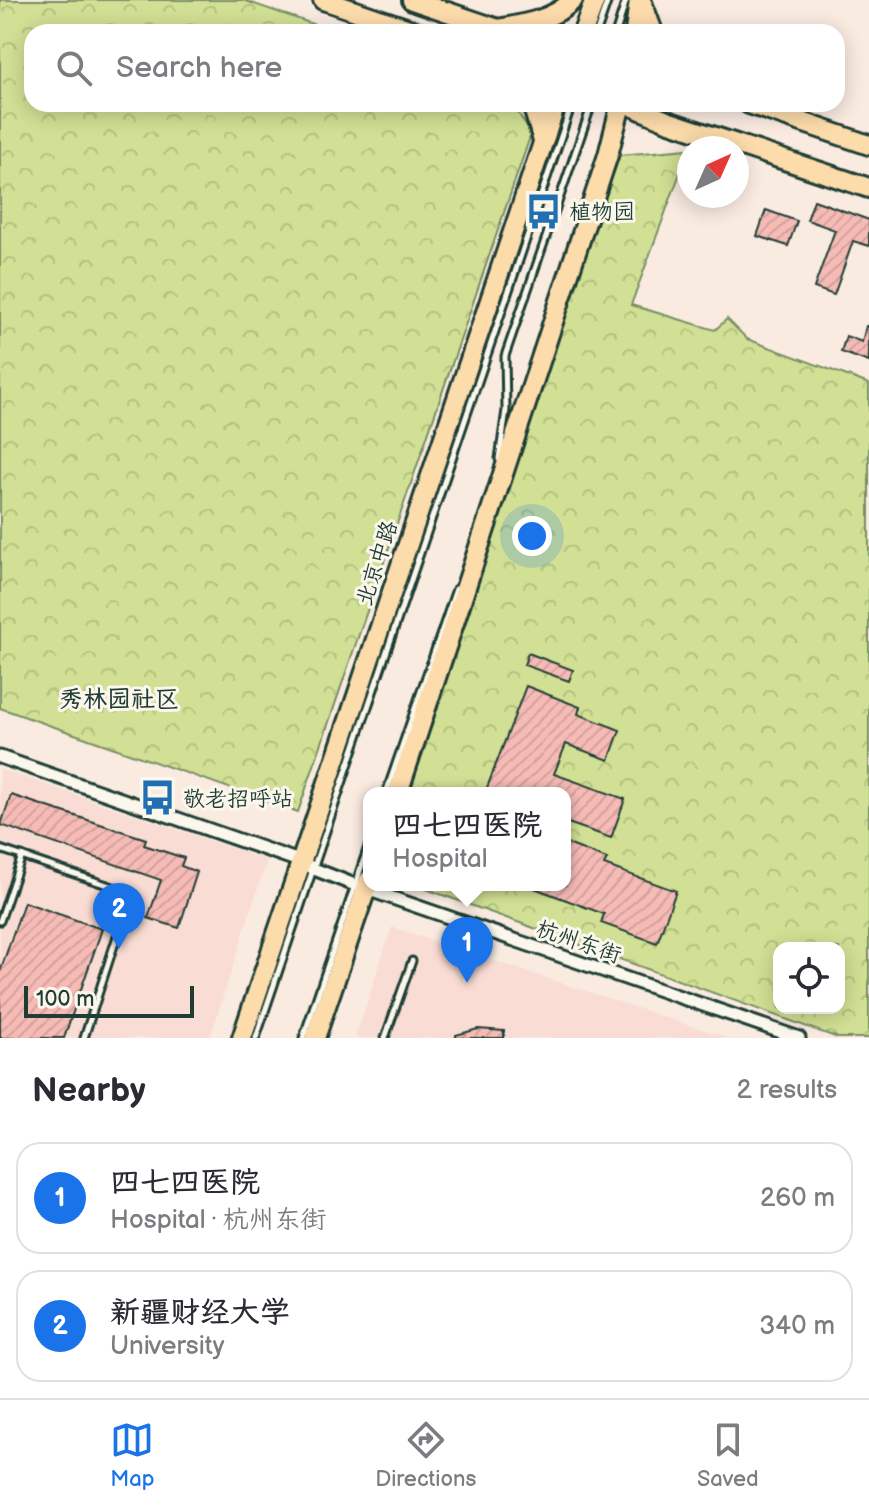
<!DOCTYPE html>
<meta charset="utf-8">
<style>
body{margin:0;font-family:"Balsamiq Sans","LXGW WenKai TC",sans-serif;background:#f2f2f3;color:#2b2b33}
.controls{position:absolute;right:24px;bottom:24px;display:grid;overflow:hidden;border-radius:16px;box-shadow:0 4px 20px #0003}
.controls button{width:72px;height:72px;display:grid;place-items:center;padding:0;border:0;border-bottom:2px solid #e1e1e2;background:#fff;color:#2b2b33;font:40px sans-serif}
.compass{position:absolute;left:677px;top:136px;width:72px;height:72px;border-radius:50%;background:#fff;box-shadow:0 4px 20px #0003;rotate:45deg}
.scale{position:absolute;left:24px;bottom:20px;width:170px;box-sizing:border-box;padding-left:8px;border:4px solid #1f3d34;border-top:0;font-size:22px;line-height:28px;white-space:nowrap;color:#1f3d34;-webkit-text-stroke:6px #fbf7ec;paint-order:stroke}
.you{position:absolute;left:532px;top:536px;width:28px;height:28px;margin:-20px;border:6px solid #fff;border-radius:50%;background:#1a73e8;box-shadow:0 0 0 12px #1a73e833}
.badge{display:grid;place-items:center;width:52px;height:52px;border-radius:50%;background:#1a73e8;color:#fff;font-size:26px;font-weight:700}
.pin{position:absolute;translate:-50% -66px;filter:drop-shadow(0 2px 4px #0008)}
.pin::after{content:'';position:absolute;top:42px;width:28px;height:24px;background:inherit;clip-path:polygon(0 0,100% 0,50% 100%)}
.popup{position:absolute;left:363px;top:787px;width:208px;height:104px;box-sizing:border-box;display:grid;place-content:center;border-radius:16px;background:#fff;filter:drop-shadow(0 2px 6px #0005);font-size:26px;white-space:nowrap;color:#7c7c81}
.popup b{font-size:30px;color:#2b2b33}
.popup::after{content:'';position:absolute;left:50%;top:100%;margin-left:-16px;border:16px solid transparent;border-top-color:#fff}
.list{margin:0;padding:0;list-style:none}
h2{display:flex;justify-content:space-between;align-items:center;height:104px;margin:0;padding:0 32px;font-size:34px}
h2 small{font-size:26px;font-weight:400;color:#7c7c81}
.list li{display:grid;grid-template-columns:52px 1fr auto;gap:24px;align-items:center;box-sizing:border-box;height:112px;margin:0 16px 16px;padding:0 16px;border:2px solid #e1e1e2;border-radius:24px}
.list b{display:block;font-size:30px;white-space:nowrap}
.list p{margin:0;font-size:26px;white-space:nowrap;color:#7c7c81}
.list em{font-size:26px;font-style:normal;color:#7c7c81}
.icon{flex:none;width:44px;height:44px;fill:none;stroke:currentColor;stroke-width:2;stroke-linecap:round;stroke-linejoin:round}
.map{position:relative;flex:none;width:869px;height:1038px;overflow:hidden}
.search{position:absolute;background:#fff;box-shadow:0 4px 20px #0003;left:24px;right:24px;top:24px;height:88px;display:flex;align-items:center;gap:20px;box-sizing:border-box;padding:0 28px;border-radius:24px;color:#7c7c81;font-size:30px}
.sheet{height:360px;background:#fff}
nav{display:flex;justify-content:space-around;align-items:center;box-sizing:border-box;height:112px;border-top:2px solid #e1e1e2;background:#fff;font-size:22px;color:#7c7c81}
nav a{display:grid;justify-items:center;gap:4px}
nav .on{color:#1a73e8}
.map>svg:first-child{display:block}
</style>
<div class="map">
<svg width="869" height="1038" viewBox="0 0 869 1038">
<defs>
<pattern id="park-crowns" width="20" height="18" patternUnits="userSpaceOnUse" patternTransform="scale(2)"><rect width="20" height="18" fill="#d1e094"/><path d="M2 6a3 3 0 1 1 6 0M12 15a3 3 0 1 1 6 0" fill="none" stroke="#b3c180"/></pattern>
<pattern id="building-hatch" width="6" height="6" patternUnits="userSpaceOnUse" patternTransform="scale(2)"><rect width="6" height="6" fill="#f7bbb6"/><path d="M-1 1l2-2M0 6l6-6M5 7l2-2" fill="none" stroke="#d3a29d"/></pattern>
</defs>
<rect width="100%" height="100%" fill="#faebe1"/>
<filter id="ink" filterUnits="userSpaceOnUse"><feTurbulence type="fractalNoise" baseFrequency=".0125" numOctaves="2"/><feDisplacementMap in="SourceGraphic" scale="16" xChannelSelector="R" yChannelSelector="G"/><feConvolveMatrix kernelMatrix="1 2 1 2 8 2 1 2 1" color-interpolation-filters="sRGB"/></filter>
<g filter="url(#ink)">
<g fill="#f9ddd4">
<polygon points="0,769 267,860 210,1038 0,1038"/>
<polygon points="392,927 728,1038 355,1038"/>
</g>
<g fill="url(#park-crowns)" stroke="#788e64" stroke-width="2" fill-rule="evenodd">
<polygon points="0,0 243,0 336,32 32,32 32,104 513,104 531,134 298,812 0,708"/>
<path d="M689,149L631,305L715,330L727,319L747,339L869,384V1038H838L415,885H565V793H394L620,155ZM779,948H839V1008H779Z"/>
</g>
<g fill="url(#building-hatch)" stroke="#1f3d34" stroke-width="2">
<polygon points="814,200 869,220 869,246 853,241 834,295 814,288 835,230 807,220"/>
<polygon points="766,210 797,221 788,246 757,236"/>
<polygon points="866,326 869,326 869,362 841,352 846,336 862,342"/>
<polygon points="528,653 573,670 569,681 524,665"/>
<polygon points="526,686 580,707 578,714 620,730 609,760 566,744 554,774 625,799 611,838 565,822 565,793 485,793"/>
<polygon points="11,795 146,839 144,845 184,858 181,866 197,872 179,928 148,918 161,880 1,825"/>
<polygon points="565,843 607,859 604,865 676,891 657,943 601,923 604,914 529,886 565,885"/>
<polygon points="24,902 102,929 64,1038 0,1038 0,972"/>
<polygon points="478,1029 504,1031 504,1038 456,1038 456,1035"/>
</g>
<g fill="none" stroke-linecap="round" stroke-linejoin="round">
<defs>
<g id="lane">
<polyline points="597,32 608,0"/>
<polyline points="616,32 626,0"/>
<polyline points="499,459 506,410 505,356 592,104"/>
<polyline points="386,793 456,589"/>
<polyline points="0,849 131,893 84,1038"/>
<polyline points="0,921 22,856"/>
<polyline points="256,1038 572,104"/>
<polyline points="303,1038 369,844"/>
<polyline points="385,1038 412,961"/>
</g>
<polyline id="street" points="0,757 302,862 314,869 355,885 799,1038"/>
<g id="primary">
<polyline points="323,0 418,32"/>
<polyline points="412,0 507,32"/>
<polyline points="641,0 653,32"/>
<path d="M498,29C525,24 553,20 573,0"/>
<polyline points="583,32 595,0"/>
<polyline points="635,32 639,0"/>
<polyline points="532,104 543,141"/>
<polyline points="627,104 667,121 869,188"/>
<polyline points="749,104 869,145"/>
<polyline points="398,793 608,155 621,104"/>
<polyline points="242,1038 556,104"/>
<polyline points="315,1038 369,880"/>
</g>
</defs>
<use href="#lane" stroke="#1f3d34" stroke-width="11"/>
<use href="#street" stroke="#1f3d34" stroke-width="17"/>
<use href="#primary" stroke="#1f3d34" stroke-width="24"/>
<use href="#lane" stroke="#fbf7ec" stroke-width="5"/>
<use href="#street" stroke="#fbf7ec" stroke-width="11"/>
<use href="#primary" stroke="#fddcac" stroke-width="18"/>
</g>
</g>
<defs>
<symbol id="bus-bare" viewBox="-9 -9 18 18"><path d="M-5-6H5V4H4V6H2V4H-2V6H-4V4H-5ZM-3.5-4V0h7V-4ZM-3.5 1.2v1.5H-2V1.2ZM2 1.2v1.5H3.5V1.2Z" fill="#1f6fb2" stroke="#fbf7ec" stroke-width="2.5" paint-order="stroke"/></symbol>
</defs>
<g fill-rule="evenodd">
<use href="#bus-bare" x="518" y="186" width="51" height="51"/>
<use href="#bus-bare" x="132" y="772" width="51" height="51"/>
</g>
<g text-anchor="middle" stroke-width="6" stroke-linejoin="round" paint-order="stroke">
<g font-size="22" fill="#1f3d34" stroke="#fbf7ec" text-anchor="start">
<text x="569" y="219">植物园</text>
<text x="183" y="806">敬老招呼站</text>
</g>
<g font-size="22" fill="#1f3d34" stroke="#fbf7ec">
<text transform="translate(376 563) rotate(-72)" y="8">北京中路</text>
<text transform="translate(579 941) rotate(19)" y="8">杭州东街</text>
</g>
<g font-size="24" font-weight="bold" fill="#1f3d34" stroke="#fbf7ec">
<text x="119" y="707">秀林园社区</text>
</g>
</g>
</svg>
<div class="controls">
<button><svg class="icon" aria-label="locate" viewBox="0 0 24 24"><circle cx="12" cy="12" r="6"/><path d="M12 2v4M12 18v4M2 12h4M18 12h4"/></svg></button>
</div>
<svg class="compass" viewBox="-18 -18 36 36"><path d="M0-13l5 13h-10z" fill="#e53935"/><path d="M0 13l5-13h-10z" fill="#7c7c81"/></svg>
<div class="scale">100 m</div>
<div class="you"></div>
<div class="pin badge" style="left:467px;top:983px">1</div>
<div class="popup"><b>四七四医院</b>Hospital</div>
<div class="pin badge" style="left:119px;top:949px">2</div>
<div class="search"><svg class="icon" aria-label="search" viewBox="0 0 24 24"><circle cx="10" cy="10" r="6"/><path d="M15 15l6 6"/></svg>Search here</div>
</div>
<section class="sheet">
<h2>Nearby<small>2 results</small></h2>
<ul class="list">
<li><span class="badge">1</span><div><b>四七四医院</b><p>Hospital · 杭州东街</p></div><em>260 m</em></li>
<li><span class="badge">2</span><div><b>新疆财经大学</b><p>University</p></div><em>340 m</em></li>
</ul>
</section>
<nav>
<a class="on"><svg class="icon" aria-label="map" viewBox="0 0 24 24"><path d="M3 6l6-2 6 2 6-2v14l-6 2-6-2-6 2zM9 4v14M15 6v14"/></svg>Map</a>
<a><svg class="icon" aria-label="directions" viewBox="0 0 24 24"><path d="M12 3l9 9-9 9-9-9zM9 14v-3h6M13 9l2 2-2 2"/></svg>Directions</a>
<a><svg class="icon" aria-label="saved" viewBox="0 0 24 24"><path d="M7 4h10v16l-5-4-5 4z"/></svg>Saved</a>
</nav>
